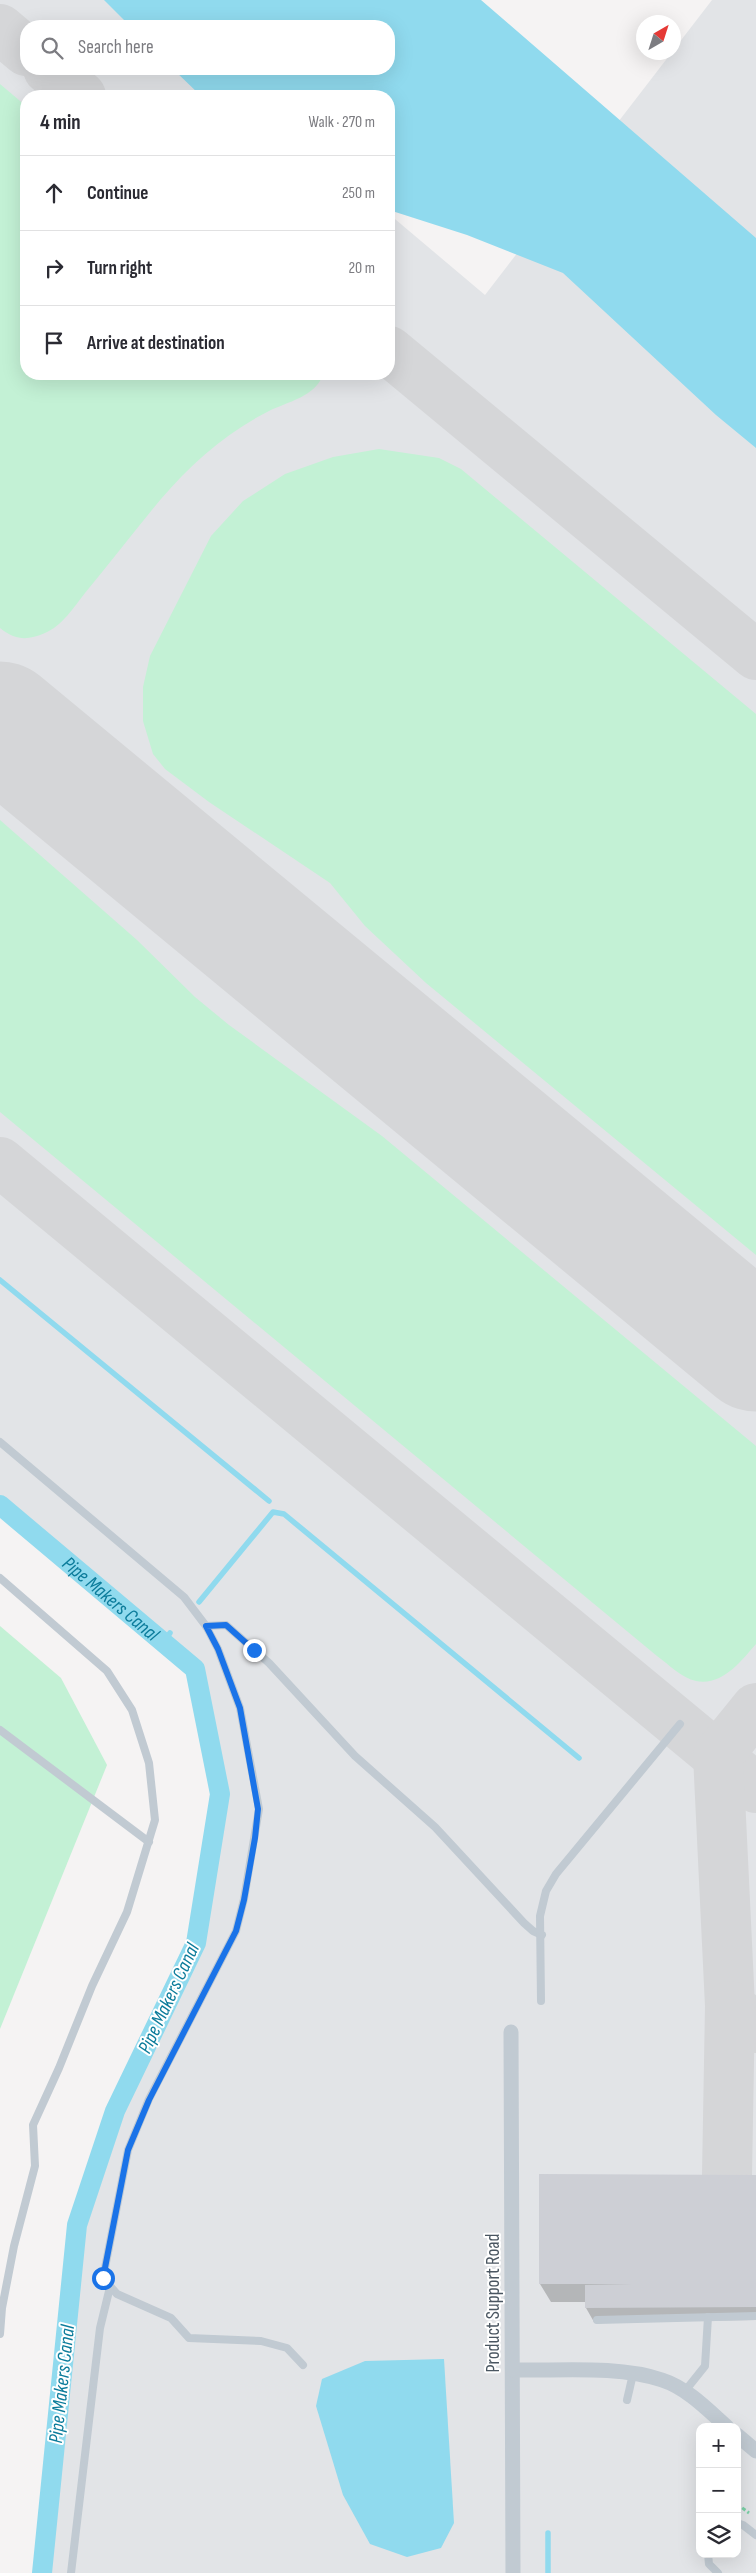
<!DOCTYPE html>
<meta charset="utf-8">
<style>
body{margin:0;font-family:"Sofia Sans Condensed",sans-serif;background:#f2f2f3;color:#2b2b33}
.controls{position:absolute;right:15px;bottom:15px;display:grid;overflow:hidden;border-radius:10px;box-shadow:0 5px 20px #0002}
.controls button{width:45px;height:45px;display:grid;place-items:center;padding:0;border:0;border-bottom:1px solid #e1e1e2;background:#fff;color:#2b2b33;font:25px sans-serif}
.compass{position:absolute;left:636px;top:15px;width:45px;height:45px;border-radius:50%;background:#fff;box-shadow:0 5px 20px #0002;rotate:39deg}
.stop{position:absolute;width:15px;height:15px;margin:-11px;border:4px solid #1a73e8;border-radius:50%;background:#fff}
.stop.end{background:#1a73e8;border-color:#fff;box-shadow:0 1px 5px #0008}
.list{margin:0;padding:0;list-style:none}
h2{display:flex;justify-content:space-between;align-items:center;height:65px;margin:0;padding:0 20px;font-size:21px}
h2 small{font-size:16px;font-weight:400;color:#7c7c81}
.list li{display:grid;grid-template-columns:32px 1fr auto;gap:15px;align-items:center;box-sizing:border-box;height:75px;padding:0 20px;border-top:1px solid #e1e1e2}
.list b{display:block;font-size:19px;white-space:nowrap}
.list em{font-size:16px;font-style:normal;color:#7c7c81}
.icon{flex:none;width:28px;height:28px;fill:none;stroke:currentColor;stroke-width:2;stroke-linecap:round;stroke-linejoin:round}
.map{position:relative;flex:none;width:756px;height:2573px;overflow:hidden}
.search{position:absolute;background:#fff;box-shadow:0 5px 20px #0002;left:20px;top:20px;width:375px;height:55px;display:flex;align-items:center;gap:12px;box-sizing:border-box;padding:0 18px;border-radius:20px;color:#7c7c81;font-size:19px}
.panel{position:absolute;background:#fff;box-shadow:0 5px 20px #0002;left:20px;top:90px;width:375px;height:290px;border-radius:20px}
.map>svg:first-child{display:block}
</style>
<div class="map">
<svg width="756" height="2573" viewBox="0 0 756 2573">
<rect width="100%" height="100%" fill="#f5f3f3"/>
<path fill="#e2e4e7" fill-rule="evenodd" d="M0,0H135L166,26H26V69H216L249,96H26V374H389V214L485,295L712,0H756V2573H42L77,2225L115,2111L196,1943L220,1794L195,1669L0,1505ZM700,2427H737V2554H700Z"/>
<g fill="#c3f1d5">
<path d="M0,84L26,106V374H323C317,396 287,402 269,411C227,432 191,464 161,499C135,530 111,562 85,593C74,607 62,626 45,633C27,641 15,640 0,628Z"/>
<polygon points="379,449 439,458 461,469 756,714 756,1255 426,983 365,926 330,883 209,802 165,769 153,754 143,721 143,687 150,656 211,536 243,501 285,474 333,457"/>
<path d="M0,820L137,940L195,997L229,1025L382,1136L756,1446V1644C741,1661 723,1686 696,1681C682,1678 668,1664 657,1656L0,1112Z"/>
<polygon points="0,1626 61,1678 107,1765 0,2029"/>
</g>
<g fill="#90daee">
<polygon points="104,0 481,0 756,238 756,448 716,415 563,273 467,235 389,210 389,96 201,96 173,69 389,69 389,26 130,26"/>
<polygon points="444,2359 454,2523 441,2548 407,2557 370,2544 343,2495 316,2406 322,2379 365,2361"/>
</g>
<polygon fill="#0003" points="756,2176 756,2320 594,2322 586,2308 586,2302 551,2302 540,2284"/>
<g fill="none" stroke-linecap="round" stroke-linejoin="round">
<g stroke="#90daee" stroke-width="5.5">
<polyline points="0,1280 269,1501"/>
<polyline points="199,1602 273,1512 284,1514 579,1758"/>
<polyline points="163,1642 170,1633"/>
<polyline points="548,2573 548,2533"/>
</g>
<path stroke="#90daee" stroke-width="20" id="s1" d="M0,1505L195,1669L220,1794L196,1943L115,2111L77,2225L42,2573"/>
<g stroke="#d5d6d8" stroke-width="50">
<polyline points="0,29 26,51"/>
<polyline points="48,69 81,96"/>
<polyline points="389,351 756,655"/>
<polyline points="0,1162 756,1788"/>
<polyline points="756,1708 718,1755 730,2006 756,2028"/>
<polyline points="727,2175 730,2006"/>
</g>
<polyline stroke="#d5d6d8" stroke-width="125" points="0,724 756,1349"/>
</g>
<polygon fill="#cdcfd5" points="539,2174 756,2175 756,2307 585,2308 585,2285 632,2284 539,2284"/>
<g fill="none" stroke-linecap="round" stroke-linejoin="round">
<polyline stroke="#7ad0a6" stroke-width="3" stroke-dasharray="4 2.5" stroke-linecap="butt" points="737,2504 749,2513"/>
<g stroke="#c1cad2" stroke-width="8">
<polyline points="0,1442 184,1597 206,1626 218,1649 240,1708 259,1809 244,1899 236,1931 149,2099 128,2150 103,2278 117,2294 171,2318 189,2338 261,2341 287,2348 303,2365"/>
<polyline points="0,1578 107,1671 132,1710 149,1763 155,1820 127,1912 92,1986 59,2068 33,2125 35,2166 14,2246 2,2308 0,2334"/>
<polyline points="206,1626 226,1625 269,1663 355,1756 435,1827 524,1923 533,1931 542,1935"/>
<polyline points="0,1730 149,1842"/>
<polyline points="541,2001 540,1916 546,1891 556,1874 680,1724"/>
<polyline points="597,2320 756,2316"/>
<polyline points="685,2391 705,2366 708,2317"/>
<polyline points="627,2400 633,2374"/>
<polyline points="737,2523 743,2525 756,2535"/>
<polyline points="708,2554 709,2564 718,2573"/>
<polyline points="71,2573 100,2328 110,2287"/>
</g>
<g stroke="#c1cad2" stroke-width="15">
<polyline points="511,2032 513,2573"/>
<path d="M513,2370C559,2371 618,2365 662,2380C687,2388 708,2410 727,2427"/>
<polyline points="737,2435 756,2451"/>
</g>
</g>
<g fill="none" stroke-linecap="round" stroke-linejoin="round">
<polyline stroke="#1a73e8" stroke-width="6" points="103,2278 128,2150 149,2100 236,1931 244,1900 255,1838 258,1809 240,1708 218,1649 206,1626 226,1625 254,1650"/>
</g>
<g text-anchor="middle" stroke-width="4" stroke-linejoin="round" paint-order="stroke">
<g font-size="19" fill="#4a5661" stroke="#fff">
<text transform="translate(492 2303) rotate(-90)" y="7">Product Support Road</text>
</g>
<g font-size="20" font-style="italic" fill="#0c7c9b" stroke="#fff">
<text dy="7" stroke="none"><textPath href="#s1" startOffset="145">Pipe Makers Canal</textPath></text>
<text transform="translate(168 1998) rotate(-65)" y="7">Pipe Makers Canal</text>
<text transform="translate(61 2384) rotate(-84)" y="7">Pipe Makers Canal</text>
</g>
</g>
</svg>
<div class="controls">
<button>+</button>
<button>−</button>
<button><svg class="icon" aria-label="layers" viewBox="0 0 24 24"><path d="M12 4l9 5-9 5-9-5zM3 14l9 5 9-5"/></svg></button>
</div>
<svg class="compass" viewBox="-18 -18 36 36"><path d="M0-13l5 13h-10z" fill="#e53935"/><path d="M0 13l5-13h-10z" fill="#7c7c81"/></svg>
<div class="stop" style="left:103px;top:2278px"></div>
<div class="stop end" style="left:254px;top:1650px"></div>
<div class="search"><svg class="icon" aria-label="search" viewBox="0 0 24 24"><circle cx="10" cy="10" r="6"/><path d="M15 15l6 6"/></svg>Search here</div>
<section class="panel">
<h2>4 min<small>Walk · 270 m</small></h2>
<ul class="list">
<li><svg class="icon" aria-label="ahead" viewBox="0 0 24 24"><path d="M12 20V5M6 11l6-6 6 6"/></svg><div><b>Continue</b></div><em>250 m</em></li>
<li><svg class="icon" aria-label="right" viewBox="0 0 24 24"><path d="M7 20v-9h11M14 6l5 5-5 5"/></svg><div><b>Turn right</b></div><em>20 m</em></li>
<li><svg class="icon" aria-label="arrive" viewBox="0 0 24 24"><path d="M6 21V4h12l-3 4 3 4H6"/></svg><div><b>Arrive at destination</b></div></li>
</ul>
</section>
</div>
